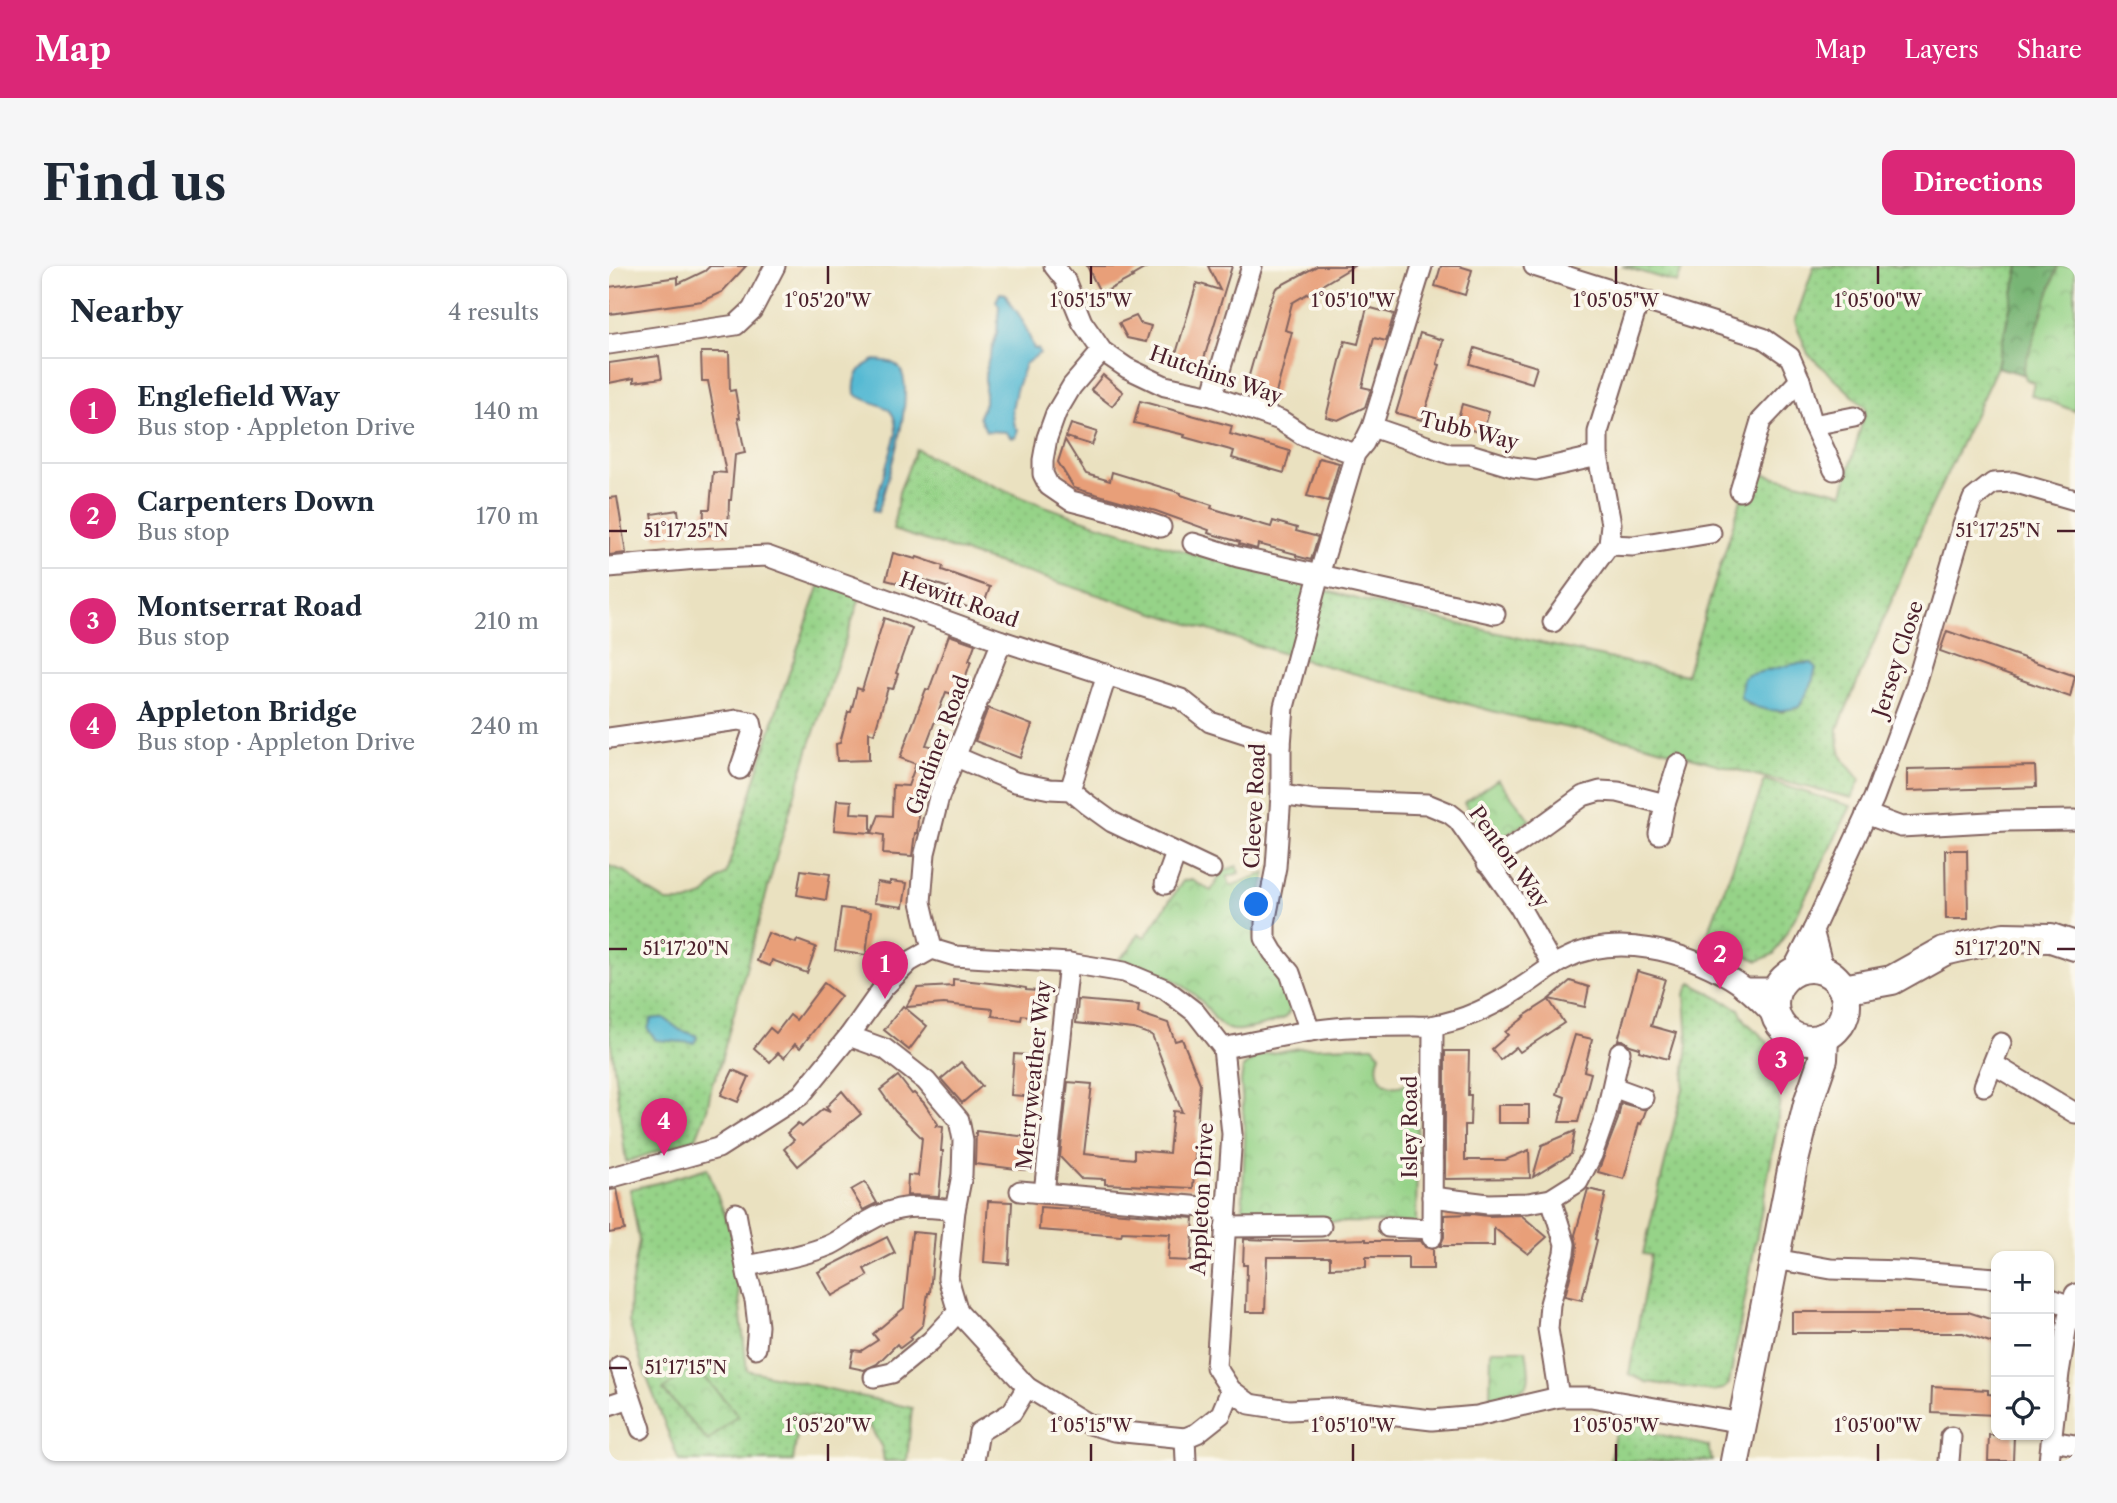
<!DOCTYPE html>
<meta charset="utf-8">
<style>
body{margin:0;font-family:"Libre Caslon Text",serif;background:#f6f6f7;color:#1f2937}
.controls{position:absolute;right:21px;bottom:21px;display:grid;overflow:hidden;border-radius:14px;box-shadow:0 2px 5px #0004}
.controls button{width:63px;height:63px;display:grid;place-items:center;padding:0;border:0;border-bottom:2px solid #e0e1e3;background:#fff;color:#1f2937;font:35px sans-serif}
.you{position:absolute;left:648px;top:639px;width:24px;height:24px;margin:-18px;border:5px solid #fff;border-radius:50%;background:#1a73e8;box-shadow:0 0 0 10px #1a73e833}
.badge{display:grid;place-items:center;width:46px;height:46px;border-radius:50%;background:#db2777;color:#fff;font-size:23px;font-weight:700}
.pin{position:absolute;translate:-50% -58px;filter:drop-shadow(0 2px 4px #0008)}
.pin::after{content:'';position:absolute;top:37px;width:24px;height:21px;background:inherit;clip-path:polygon(0 0,100% 0,50% 100%)}
.list{margin:0;padding:0;list-style:none}
h2{display:flex;justify-content:space-between;align-items:center;height:91px;margin:0;padding:0 28px;font-size:30px}
h2 small{font-size:23px;font-weight:400;color:#747a83}
.list li{display:grid;grid-template-columns:46px 1fr auto;gap:21px;align-items:center;box-sizing:border-box;height:105px;padding:0 28px;border-top:2px solid #e0e1e3}
.list b{display:block;font-size:26px;white-space:nowrap}
.list p{margin:0;font-size:23px;white-space:nowrap;color:#747a83}
.list em{font-size:23px;font-style:normal;color:#747a83}
.icon{flex:none;width:38px;height:38px;fill:none;stroke:currentColor;stroke-width:2;stroke-linecap:round;stroke-linejoin:round}
.map{position:relative;flex:none;width:1466px;height:1195px;overflow:hidden;border-radius:14px}
header{display:flex;align-items:center;gap:42px;box-sizing:border-box;height:98px;padding:0 35px;background:#db2777;color:#fff}
header strong{font-size:33px}
nav{display:flex;gap:38px;margin-inline-start:auto;font-size:24px}
.intro{display:flex;align-items:center;justify-content:space-between;box-sizing:border-box;height:168px;padding:0 42px}
h1{margin:0;font-size:49px}
.button{padding:18px 32px;border-radius:14px;background:#db2777;color:#fff;font-size:24px;font-weight:700}
main{display:flex;gap:42px;padding:0 42px}
aside{flex:1;background:#fff;border-radius:14px;box-shadow:0 2px 5px #0004}
.map>svg:first-child{display:block}
</style>
<header>
<strong>Map</strong>
<nav><a>Map</a><a>Layers</a><a>Share</a></nav>
</header>
<div class="intro"><h1>Find us</h1><a class="button">Directions</a></div>
<main>
<aside>
<h2>Nearby<small>4 results</small></h2>
<ul class="list">
<li><span class="badge">1</span><div><b>Englefield Way</b><p>Bus stop · Appleton Drive</p></div><em>140 m</em></li>
<li><span class="badge">2</span><div><b>Carpenters Down</b><p>Bus stop</p></div><em>170 m</em></li>
<li><span class="badge">3</span><div><b>Montserrat Road</b><p>Bus stop</p></div><em>210 m</em></li>
<li><span class="badge">4</span><div><b>Appleton Bridge</b><p>Bus stop · Appleton Drive</p></div><em>240 m</em></li>
</ul>
</aside>
<div class="map">
<svg width="1466" height="1195" viewBox="0 0 1466 1195">
<defs>
<pattern id="grass-dots" width="8" height="8" patternUnits="userSpaceOnUse" patternTransform="scale(1.75)"><rect width="8" height="8" fill="#96d388"/><path d="M2 2h.1M6 6h.1" fill="none" stroke="#83b576" stroke-width="1.8" stroke-linecap="round"/></pattern>
<pattern id="forest-crowns" width="20" height="18" patternUnits="userSpaceOnUse" patternTransform="scale(1.75)"><rect width="20" height="18" fill="#78b574"/><path d="M2 6a3 3 0 1 1 6 0M12 15a3 3 0 1 1 6 0" fill="none" stroke="#64935f"/></pattern>
<pattern id="park-crowns" width="20" height="18" patternUnits="userSpaceOnUse" patternTransform="scale(1.75)"><rect width="20" height="18" fill="#96d388"/><path d="M2 6a3 3 0 1 1 6 0M12 15a3 3 0 1 1 6 0" fill="none" stroke="#83b576"/></pattern>
</defs>
<rect width="100%" height="100%" fill="#fbf7ec"/>
<filter id="ink" filterUnits="userSpaceOnUse"><feTurbulence type="fractalNoise" baseFrequency=".0143" numOctaves="2"/><feDisplacementMap in="SourceGraphic" scale="14" xChannelSelector="R" yChannelSelector="G"/><feConvolveMatrix kernelMatrix="1 2 1 2 8 2 1 2 1" color-interpolation-filters="sRGB"/></filter>
<filter id="wash" filterUnits="userSpaceOnUse"><feTurbulence type="fractalNoise" baseFrequency=".00686" numOctaves="4" result="noise"/><feDisplacementMap in="SourceGraphic" scale="28" xChannelSelector="R" yChannelSelector="G"/><feGaussianBlur stdDeviation="1.57" result="paint"/><feColorMatrix in="noise" values="0 0 0 0 0 0 0 0 0 0 0 0 0 0 0 0 0 1.4 0 .05"/><feComposite in="paint" operator="in"/></filter>
<g filter="url(#wash)">
<rect width="100%" height="100%" fill="#eae1c0"/>
<g fill="url(#grass-dots)" stroke="#70795a" stroke-width="2" fill-rule="evenodd">
<polygon points="1013,0 1074,0 1068,17"/>
<path d="M1205,0H1410L1388,101L1319,248L1229,462C1228,489 1234,494 1251,514L1243,532L1150,510L1035,478L894,448L688,392L284,264L290,226L307,183C402,234 506,265 609,295C764,340 920,375 1077,409L1141,205L1234,227L1257,142L1199,88L1186,55ZM1203,397L1207,402L1202,420L1174,446L1140,439Z"/>
<polygon points="216,304 255,320 200,481 169,585 109,806 103,818 98,844 87,872 17,896 0,763 0,600 17,606 37,623 58,636 77,636 95,630 109,614 117,608 171,433"/>
<polygon points="1156,514 1242,540 1188,648 1165,688 1149,695 1097,672"/>
<polygon points="1082,717 1130,743 1137,756 1154,771 1167,788 1173,810 1168,862 1120,1118 1114,1123 1103,1125 1037,1116 1020,1108 1042,989 1034,988 1074,822 1079,777 1076,728"/>
<polygon points="98,902 123,968 138,1104 303,1142 298,1195 275,1195 273,1182 261,1160 191,1149 184,1195 70,1195 33,1099 20,1056 21,1026 30,975 21,923 48,917"/>
<polygon points="1009,1149 1035,1155 1036,1165 1099,1180 1103,1195 1001,1195"/>
</g>
<polygon fill="url(#forest-crowns)" stroke="#616a50" stroke-width="2" points="1410,0 1466,0 1466,123 1388,101"/>
<g fill="url(#park-crowns)" stroke="#70795a" stroke-width="2">
<polygon points="1449,0 1466,0 1466,145 1422,129 1425,117 1417,113 1414,104"/>
<polygon points="889,513 921,554 889,574 879,572 855,537"/>
<path d="M628,600L630,607L618,611L621,620L657,607C653,627 642,658 647,677C653,701 698,726 676,752C664,757 630,768 619,763C607,759 602,745 593,736C570,712 541,700 507,696L520,684L529,668L536,671L574,615L583,614L602,625L614,605Z"/>
<path d="M742,780H764L771,788C762,808 777,830 799,816L809,825L807,957L633,955L636,868L632,816L634,802L644,792L652,789L690,782Z"/>
<path d="M882,1084H917C924,1127 920,1122 881,1131Z"/>
<polygon points="84,1098 129,1149 99,1175 54,1124"/>
</g>
<g fill="#55b9d3" stroke="#506c7f" stroke-width="2">
<path d="M391,27L397,28C400,38 408,44 413,54C418,63 421,73 425,83H429L431,87L416,98L407,124L403,143L406,161L409,164L407,171L402,172L397,166L377,165L370,150L376,137V110L379,95L388,67L390,40L387,35Z"/>
<path d="M266,94C275,95 285,95 291,103C308,129 277,216 269,246L264,245L287,168C288,133 267,143 246,128C244,111 250,100 266,94Z"/>
<path d="M1203,397L1207,402L1202,420L1190,441C1170,447 1147,446 1131,431L1134,412L1139,409L1185,398Z"/>
<polygon points="49,752 55,752 71,764 87,769 88,772 85,777 47,774 39,763 42,753"/>
</g>
<g id="blocks">
<g fill="#e89f79">
<polygon points="101,0 137,0 113,26 93,35 0,48 0,21 69,11 69,18 96,5"/>
<polygon points="478,0 540,0 523,10 524,11 492,28"/>
<polygon points="599,0 623,0 593,99 566,91 588,17 611,24"/>
<polygon points="708,0 745,0 683,37 676,64 683,66 665,135 635,127 660,39 667,22"/>
<polygon points="832,0 850,0 863,4 856,29 826,20"/>
<polygon points="758,41 785,48 777,75 765,72 753,121 762,123 756,141 729,154 717,151 736,75 749,78"/>
<polygon points="527,50 531,57 542,60 537,76 518,72 510,57"/>
<polygon points="811,67 834,74 828,98 831,99 813,154 787,147"/>
<polygon points="866,82 928,101 923,117 861,98"/>
<polygon points="92,86 120,86 121,125 126,124 131,152 129,152 136,187 126,189 122,234 120,234 119,270 94,269 95,243 101,243 104,206 117,207 99,115 93,115"/>
<polygon points="50,90 53,112 25,116 25,112 0,117 0,97"/>
<polygon points="494,109 514,126 503,140 482,124"/>
<polygon points="531,135 623,160 621,168 681,185 675,207 623,192 625,185 575,171 576,169 525,157"/>
<polygon points="853,138 880,146 874,167 847,160"/>
<polygon points="462,158 488,166 483,179 457,171"/>
<polygon points="456,174 477,208 501,215 503,206 572,227 572,229 603,239 602,242 632,251 631,252 662,261 664,255 688,262 687,265 709,271 702,294 687,290 687,288 649,278 648,283 630,278 631,276 599,267 600,264 547,245 465,222 449,196"/>
<polygon points="710,192 730,197 719,235 698,230"/>
<polygon points="8,231 17,287 0,289 0,232"/>
<polygon points="69,244 72,268 47,272 43,248"/>
<polygon points="284,287 307,293 308,291 334,300 333,304 381,321 372,346 336,333 340,322 312,313 309,322 277,314"/>
<polygon points="275,352 303,362 287,407 289,408 284,423 279,422 265,468 260,466 260,494 228,495 227,478 231,477 239,446 242,446 248,422 253,424"/>
<polygon points="1338,365 1466,410 1461,431 1331,385"/>
<polygon points="340,369 366,378 360,395 362,395 350,430 337,426 317,479 325,481 317,502 313,500 311,536 310,536 308,567 306,567 303,590 274,588 275,569 263,567 270,549 283,550 284,519 299,520 307,498 291,492 317,423 320,424"/>
<polygon points="379,442 423,459 411,492 366,475"/>
<polygon points="1426,500 1427,521 1298,525 1298,503"/>
<polygon points="228,534 243,535 242,547 262,548 262,567 225,564"/>
<polygon points="1336,584 1358,584 1359,653 1337,653"/>
<polygon points="192,604 221,608 217,634 188,629"/>
<polygon points="281,615 298,617 294,641 265,637 268,616 281,618"/>
<polygon points="232,642 262,646 257,689 226,685"/>
<polygon points="159,667 187,677 188,674 207,681 198,707 163,694 161,700 148,695"/>
<polygon points="1028,705 1056,713 1042,760 1067,767 1059,793 1030,785 1031,782 1021,779 1014,774 1009,774"/>
<polygon points="344,713 399,719 417,722 417,724 440,726 436,752 413,749 412,754 383,750 384,743 335,738 297,741 308,722 344,720"/>
<polygon points="961,715 980,721 976,741 940,733"/>
<polygon points="215,717 232,730 191,782 186,778 175,792 169,787 161,796 145,782 161,762 167,767 181,749 187,754"/>
<polygon points="469,734 530,739 529,747 559,757 566,775 573,773 591,817 584,922 496,918 496,913 471,912 451,891 459,816 483,818 475,888 525,893 525,884 560,887 564,845 573,846 543,769 525,763 467,757"/>
<polygon points="940,734 955,757 911,786 907,781 891,794 883,783 899,769 896,766 916,751 915,750"/>
<polygon points="294,740 318,760 300,784 275,764"/>
<polygon points="966,769 983,773 975,805 982,807 969,856 950,856 956,831 948,828"/>
<polygon points="836,785 860,785 859,829 862,829 861,859 856,859 856,894 896,894 920,884 921,912 836,913"/>
<polygon points="405,788 430,790 427,831 402,829"/>
<polygon points="352,796 373,820 353,837 332,813"/>
<polygon points="124,804 140,811 129,836 112,829"/>
<polygon points="289,810 303,828 305,827 315,837 329,858 327,860 334,861 332,885 334,885 330,930 298,929 299,909 309,910 313,872 286,845 271,824"/>
<polygon points="233,825 252,848 189,900 175,883 185,874 178,867 189,857 193,861 214,843 221,846 217,841"/>
<polygon points="1012,837 1037,844 1032,858 1030,857 1015,913 989,906 1009,853"/>
<rect x="889" y="839" width="31" height="18"/>
<polygon points="367,865 420,871 416,904 366,898"/>
<polygon points="966,865 962,888 924,911 933,879"/>
<polygon points="256,916 268,937 254,944 242,924"/>
<polygon points="8,923 16,964 0,967 0,924"/>
<polygon points="979,923 997,927 986,973 988,974 973,1034 956,1030 967,989 968,979 966,969"/>
<polygon points="379,935 403,936 400,998 375,996"/>
<polygon points="431,941 585,952 582,995 559,994 561,968 513,966 512,970 430,964"/>
<polygon points="862,948 879,950 912,949 938,971 919,988 885,962 885,980 831,980 835,971 835,949"/>
<polygon points="303,966 326,968 321,1027 319,1027 314,1059 301,1071 303,1073 291,1082 288,1078 268,1098 255,1104 241,1101 244,1084 252,1085 269,1074 264,1068 295,1042"/>
<polygon points="278,971 286,987 255,1003 259,1010 223,1030 209,1006"/>
<polygon points="635,973 691,975 757,973 757,975 812,975 816,981 824,983 824,1003 799,1003 799,991 757,991 757,1001 721,1002 721,991 658,991 656,1046 637,1046 638,999 634,999"/>
<polygon points="1183,1046 1359,1046 1387,1055 1387,1078 1354,1067 1183,1067"/>
<polygon points="1323,1121 1379,1124 1379,1128 1387,1129 1387,1149 1322,1146"/>
<polygon points="1380,1169 1405,1169 1404,1195 1379,1195"/>
</g>
</g>
</g>
<g filter="url(#ink)">
<use href="#blocks" fill-opacity="0" stroke="#82635f" stroke-width="2"/>
<g fill="none" stroke-linecap="round" stroke-linejoin="round">
<defs>
<g id="street">
<polyline points="445,0 456,14 473,56 493,85 518,102 556,120 603,130 671,154 694,169 746,188"/>
<polyline points="925,0 1154,72 1181,91 1191,114 1204,159 1225,204"/>
<polyline points="0,78 127,59 143,44 166,0"/>
<polyline points="493,85 463,120 447,147 438,172 434,194 434,208 440,220 462,235 513,248 552,261"/>
<polyline points="603,130 643,0"/>
<polyline points="1204,159 1245,151"/>
<polyline points="763,161 841,188 861,188 904,201 927,204 989,190 1002,258 1000,279 944,356"/>
<polyline points="989,190 989,166 1030,34"/>
<polyline points="1131,225 1152,155 1191,114"/>
<polyline points="584,277 629,291 886,348"/>
<polyline points="1000,279 1024,280 1102,267"/>
<polyline points="0,301 87,293 158,290 393,375 572,433 601,456 672,479"/>
<polyline points="0,472 129,454 142,456 144,465 131,503"/>
<polyline points="345,490 406,516 441,523 461,524 478,538 503,556 602,603"/>
<polyline points="461,524 498,408"/>
<polyline points="672,529 706,534 818,538 840,547 849,554 910,640 944,700"/>
<polyline points="1257,548 1292,561 1397,555 1466,554"/>
<polyline points="1050,568 1056,538 1069,498"/>
<polyline points="878,597 912,575 974,530 991,525 1009,526 1056,538"/>
<polyline points="556,618 567,587"/>
<polyline points="1204,664 1215,705"/>
<polyline points="323,683 312,636 316,587 330,531 393,375"/>
<polyline points="1182,707 1204,664 1265,532 1307,419 1354,259 1364,233 1384,217 1404,216 1466,234"/>
<polyline points="1135,722 1168,722"/>
<polyline points="701,765 681,707 664,686 656,672 656,657 667,601 672,529 672,479 675,441 710,309 746,188 755,177 763,161 813,0"/>
<polyline points="240,770 276,783 317,815 350,854 354,874 353,909 346,944 339,1012 349,1046 418,1121 477,1157 505,1165 576,1172 588,1167 612,1148 622,1124"/>
<path d="M614,782C656,774 698,763 740,761C762,760 783,760 804,760C811,760 819,761 826,759C856,754 888,738 913,721C928,712 942,699 958,692C1008,667 1074,685 1121,712C1139,722 1154,740 1169,754"/>
<polyline points="1384,798 1466,847"/>
<polyline points="1375,820 1392,777"/>
<polyline points="1004,821 1034,832"/>
<polyline points="0,912 109,882 192,829 240,770 274,722 300,696 323,683 346,690 460,697 515,706 556,723 586,746 614,782 623,868 607,1101 622,1124 641,1138 680,1144 719,1142 823,1154 868,1150 950,1131 982,1131 1134,1157"/>
<polyline points="411,925 617,943"/>
<polyline points="435,927 460,697"/>
<polyline points="823,931 879,938 919,937 942,933 969,916 983,889 997,849 1011,786"/>
<polyline points="942,933 956,978 955,987 941,1038 939,1063 950,1131"/>
<polyline points="127,947 139,1012 146,1034 149,1060 147,1082"/>
<polyline points="616,961 712,960"/>
<polyline points="779,961 823,963"/>
<polyline points="823,971 824,760"/>
<polyline points="1166,993 1222,1003 1293,1005 1387,1012"/>
<path d="M138,1000C166,994 195,990 221,979C234,973 245,963 258,956C290,937 310,940 346,944"/>
<polyline points="1440,1032 1461,1040"/>
<polyline points="11,1100 32,1163"/>
<polyline points="265,1111 283,1107 322,1075 349,1046"/>
<polyline points="0,1139 21,1132"/>
<polyline points="576,1172 577,1195"/>
<polyline points="1443,1175 1466,1179"/>
<polyline points="365,1195 370,1166 403,1146 418,1121"/>
<polyline points="1340,1195 1342,1171"/>
<polyline points="1440,1195 1450,1107 1461,1040 1466,1028"/>
</g>
<g id="secondary">
<circle cx="1201" cy="738" r="36"/>
<polyline points="1234,723 1283,714 1335,685 1395,671 1442,672 1466,680"/>
<polyline points="1126,1195 1184,899 1200,834 1214,793 1215,771"/>
</g>
</defs>
<use href="#street" stroke="#82635f" stroke-width="23"/>
<use href="#secondary" stroke="#82635f" stroke-width="32"/>
<use href="#street" stroke="#fff" stroke-width="19"/>
<use href="#secondary" stroke="#fff" stroke-width="28"/>
</g>
</g>
<path fill="none" stroke="#4a1f2b" stroke-width="2.5" d="M219,0V18M482,0V18M744,0V18M1007,0V18M1269,0V18M0,265H18M1448,265H1466M0,683H18M1448,683H1466M0,1102H18M219,1178V1195M482,1178V1195M744,1178V1195M1007,1178V1195M1269,1178V1195"/>
<g text-anchor="middle" stroke-width="7" stroke-linejoin="round" paint-order="stroke">
<g font-size="21" fill="#4a1f2b" stroke="#fbf7ec">
<text transform="translate(607 109) rotate(19)" y="7">Hutchins Way</text>
<text transform="translate(860 165) rotate(14)" y="7">Tubb Way</text>
<text transform="translate(350 334) rotate(20)" y="7">Hewitt Road</text>
<text transform="translate(1289 393) rotate(-72)" y="7">Jersey Close</text>
<text transform="translate(329 479) rotate(-70)" y="7">Gardiner Road</text>
<text transform="translate(646 540) rotate(-87)" y="7">Cleeve Road</text>
<text transform="translate(900 591) rotate(54)" y="7">Penton Way</text>
<text transform="translate(425 809) rotate(-84)" y="7">Merryweather Way</text>
<text transform="translate(801 861) rotate(-90)" y="7">Isley Road</text>
<text transform="translate(593 933) rotate(-87)" y="7">Appleton Drive</text>
</g>
</g>
<g font-size="18" text-anchor="middle" fill="#4a1f2b" stroke="#fbf7ec" stroke-width="7" stroke-linejoin="round" paint-order="stroke">
<text x="219" y="41">1°05'20"W</text>
<text x="482" y="41">1°05'15"W</text>
<text x="744" y="41">1°05'10"W</text>
<text x="1007" y="41">1°05'05"W</text>
<text x="1269" y="41">1°05'00"W</text>
<text x="77" y="271">51°17'25"N</text>
<text x="1389" y="271">51°17'25"N</text>
<text x="77" y="689">51°17'20"N</text>
<text x="1389" y="689">51°17'20"N</text>
<text x="77" y="1108">51°17'15"N</text>
<text x="219" y="1166">1°05'20"W</text>
<text x="482" y="1166">1°05'15"W</text>
<text x="744" y="1166">1°05'10"W</text>
<text x="1007" y="1166">1°05'05"W</text>
<text x="1269" y="1166">1°05'00"W</text>
</g>
</svg>
<div class="controls">
<button>+</button>
<button>−</button>
<button><svg class="icon" aria-label="locate" viewBox="0 0 24 24"><circle cx="12" cy="12" r="6"/><path d="M12 2v4M12 18v4M2 12h4M18 12h4"/></svg></button>
</div>
<div class="you"></div>
<div class="pin badge" style="left:276px;top:733px">1</div>
<div class="pin badge" style="left:1111px;top:723px">2</div>
<div class="pin badge" style="left:1172px;top:829px">3</div>
<div class="pin badge" style="left:55px;top:890px">4</div>
</div>
</main>
